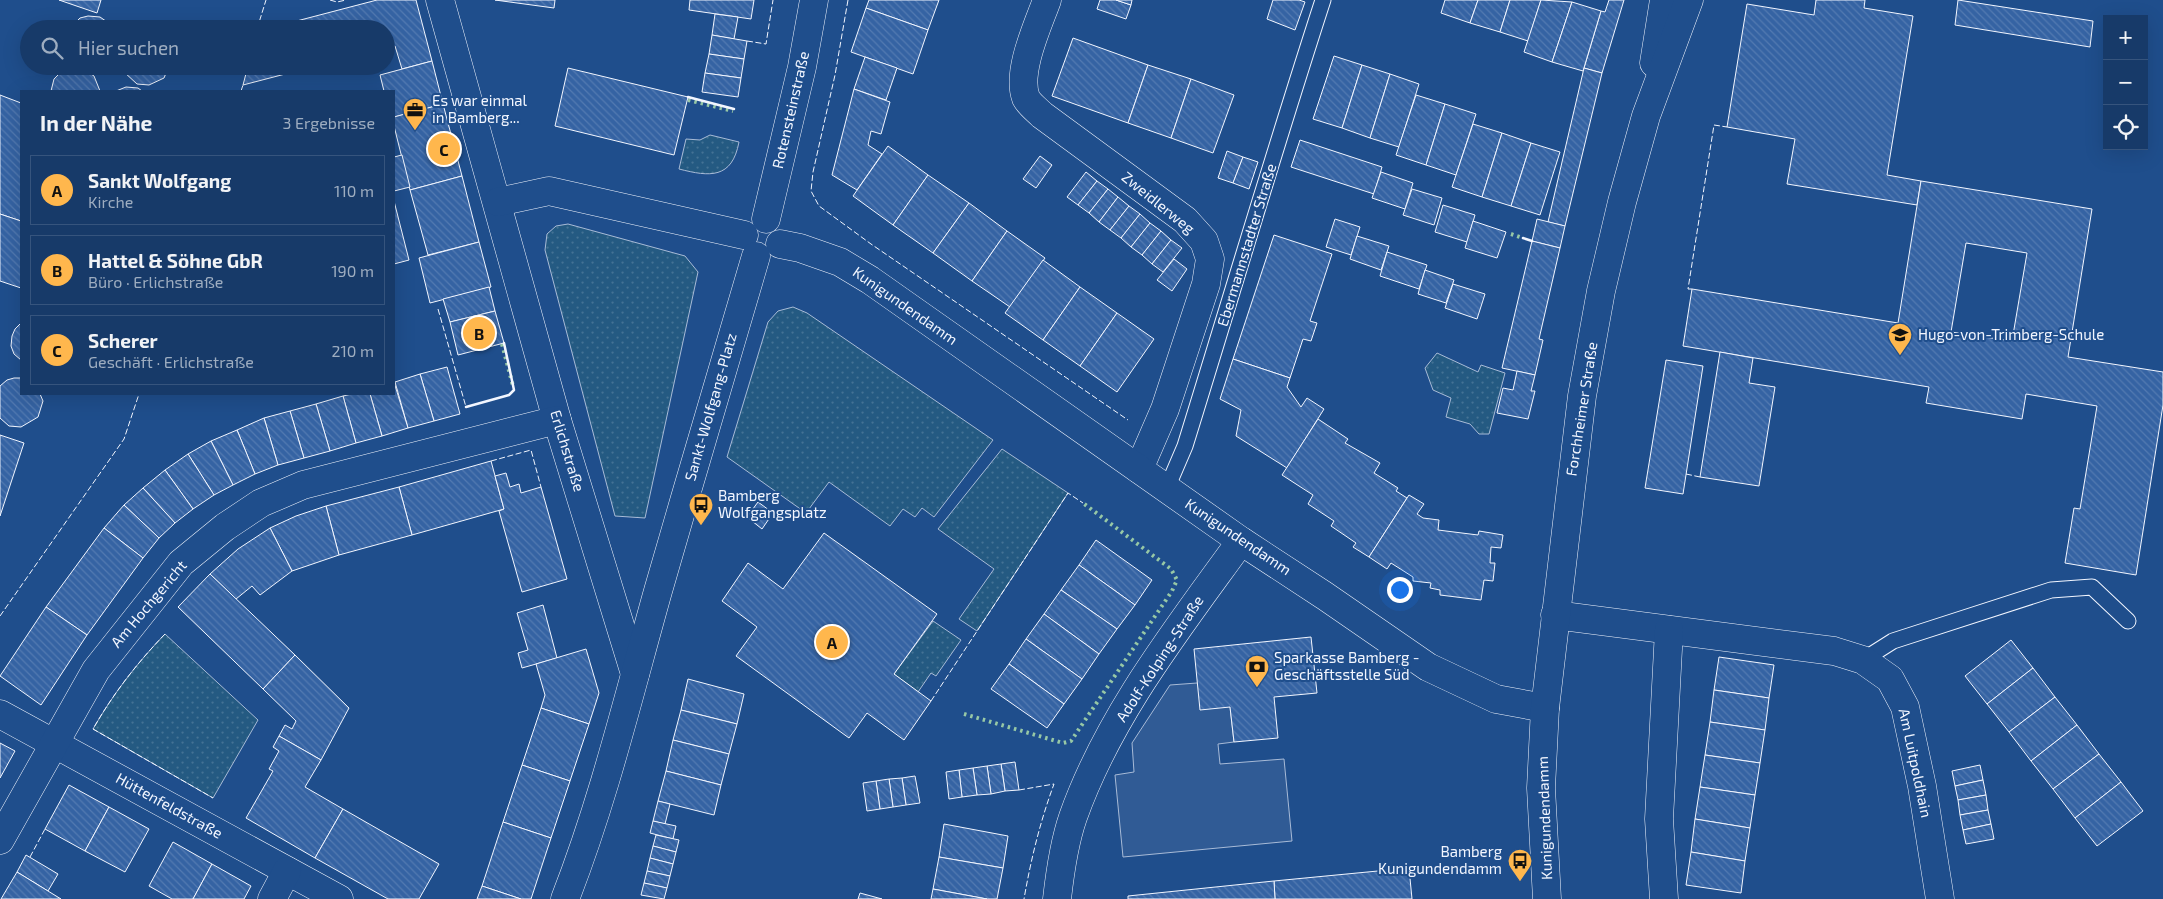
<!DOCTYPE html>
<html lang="de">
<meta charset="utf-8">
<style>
body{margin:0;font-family:"Exo 2",sans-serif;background:#20416f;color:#f1f3f6}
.controls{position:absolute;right:15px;top:15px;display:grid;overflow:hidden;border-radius:0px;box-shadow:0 5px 20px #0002}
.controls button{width:45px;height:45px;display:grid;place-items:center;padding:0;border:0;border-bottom:1px solid #36547d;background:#173a69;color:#f1f3f6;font:25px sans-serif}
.you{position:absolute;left:1399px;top:589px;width:18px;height:18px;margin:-12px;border:4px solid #fff;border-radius:50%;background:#1a73e8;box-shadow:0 0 0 8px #1a73e833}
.badge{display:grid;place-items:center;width:32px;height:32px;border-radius:50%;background:#ffb74d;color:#111;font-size:16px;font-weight:700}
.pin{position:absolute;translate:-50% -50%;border:2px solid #fff;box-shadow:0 1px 5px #0006}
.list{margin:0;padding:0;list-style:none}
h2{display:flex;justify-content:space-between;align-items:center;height:65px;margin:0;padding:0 20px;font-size:21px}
h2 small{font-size:16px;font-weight:400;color:#9eadc0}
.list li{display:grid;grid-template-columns:32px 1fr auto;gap:15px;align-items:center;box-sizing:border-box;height:70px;margin:0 10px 10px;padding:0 10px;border:1px solid #36547d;border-radius:0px}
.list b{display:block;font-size:19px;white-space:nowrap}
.list p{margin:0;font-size:16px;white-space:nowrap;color:#9eadc0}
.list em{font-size:16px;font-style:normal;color:#9eadc0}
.icon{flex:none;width:28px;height:28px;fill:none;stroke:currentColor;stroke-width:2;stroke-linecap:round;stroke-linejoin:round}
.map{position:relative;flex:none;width:2163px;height:899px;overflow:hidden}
.search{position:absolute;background:#173a69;box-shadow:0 5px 20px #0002;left:20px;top:20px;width:375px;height:55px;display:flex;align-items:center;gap:12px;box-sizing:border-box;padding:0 18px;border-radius:28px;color:#9eadc0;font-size:19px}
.panel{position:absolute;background:#173a69;box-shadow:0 5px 20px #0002;left:20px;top:90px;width:375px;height:305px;border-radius:0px}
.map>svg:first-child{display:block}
</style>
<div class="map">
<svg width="2163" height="899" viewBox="0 0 2163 899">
<defs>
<pattern id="grass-dots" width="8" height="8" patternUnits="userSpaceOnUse" patternTransform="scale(1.25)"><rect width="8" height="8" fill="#245a82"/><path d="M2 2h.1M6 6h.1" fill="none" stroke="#447295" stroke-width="1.8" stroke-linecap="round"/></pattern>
<pattern id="building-back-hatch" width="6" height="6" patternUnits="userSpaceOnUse" patternTransform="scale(1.25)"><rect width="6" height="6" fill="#3563a3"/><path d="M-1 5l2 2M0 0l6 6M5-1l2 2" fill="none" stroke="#537ab1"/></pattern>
</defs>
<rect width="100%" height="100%" fill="#1f4e8c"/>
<g fill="url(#grass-dots)" stroke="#a8bbd7">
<path d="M710,135L739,142C732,179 710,177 679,169L686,139L700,140Z"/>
<polygon points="568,224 685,256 698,272 645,518 615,516 545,250 547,234 556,226"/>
<polygon points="793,307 807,313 993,440 934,517 922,508 915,517 903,509 890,526 829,482 806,513 727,457 768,322 778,311"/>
<polygon points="1437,353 1478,372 1481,365 1505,373 1489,434 1479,434 1470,424 1446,417 1451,398 1433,390 1425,368"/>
<polygon points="1002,449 1068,493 977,631 959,619 994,569 938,529"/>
<polygon points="933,621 961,640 936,676 931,673 918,692 894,674"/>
<path d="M165,634L258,720L213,798L93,729C113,694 137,663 165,634Z"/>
</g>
<polygon fill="#305b95" stroke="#a8bbd7" points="1197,683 1230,707 1234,742 1218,744 1220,764 1284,759 1292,841 1123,857 1115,775 1134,772 1132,743 1170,685"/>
<g fill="url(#building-back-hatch)" stroke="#f2f6ff" fill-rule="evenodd">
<polygon points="59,0 101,0 97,13"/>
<polygon points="377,0 416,0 432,61 402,69 395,46 386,48 386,29 266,29"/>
<polygon points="495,0 555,0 554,8"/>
<polygon points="690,0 754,0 751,19 689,10"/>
<polygon points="869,0 939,0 928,30 866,8"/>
<polygon points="1100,0 1116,0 1131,5 1126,19 1097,9"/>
<polygon points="1116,0 1132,0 1131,5"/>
<polygon points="1273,0 1299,0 1305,2 1295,30 1267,19"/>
<polygon points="1445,0 1478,0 1470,23 1441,13"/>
<polygon points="1478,0 1510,0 1500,32 1470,23"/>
<polygon points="1510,0 1541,0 1528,41 1500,32"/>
<polygon points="1541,0 1572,2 1552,62 1524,52"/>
<polygon points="1609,0 1624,0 1602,73 1584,68 1601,11 1605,12"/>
<polygon points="1816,0 1865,0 1864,8 1913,16 1887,175 1921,181 1917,205 1787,184 1795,139 1727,127 1747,4 1814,15"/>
<polygon points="1958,0 2093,21 2090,47 1955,25"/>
<polygon points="1572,2 1601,11 1583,71 1552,62"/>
<polygon points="866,8 928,30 913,74 851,52"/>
<polygon points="715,14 738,17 734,39 712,35"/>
<polygon points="88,16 100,17 110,24 112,29 69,29 80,18"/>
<polygon points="712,35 747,41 744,59 709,54"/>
<polygon points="1073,38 1148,65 1128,123 1052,96"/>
<polygon points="709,54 744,59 741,78 705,73"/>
<polygon points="1334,56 1362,65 1342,128 1313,119"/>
<polygon points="865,57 897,68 886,100 854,89"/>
<polygon points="432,61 443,104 394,117 394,91 384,91 380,75"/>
<polygon points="1148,65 1191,79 1171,138 1128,123"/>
<polygon points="1362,65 1390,74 1370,138 1342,128"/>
<polygon points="122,66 169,66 164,78 149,85 137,84 124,72"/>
<polygon points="248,66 316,66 243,85"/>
<polygon points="71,67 83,69 94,76 100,91 51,91 54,79 64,69"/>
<polygon points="568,68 688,97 674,155 555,126"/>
<polygon points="1584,68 1602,73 1565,226 1548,222"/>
<polygon points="705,73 741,78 738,97 702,92"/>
<polygon points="1390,74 1419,84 1399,147 1370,138"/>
<polygon points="1191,79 1234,95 1213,153 1171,138"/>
<polygon points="126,87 138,88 142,91 116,91"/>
<polygon points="854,89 890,102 881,134 871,131 868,145 882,154 857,190 832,175"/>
<polygon points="0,95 21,103 21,221 0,214"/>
<polygon points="1416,95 1445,104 1426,165 1396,155"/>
<polygon points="443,104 462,176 410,190 394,126 394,117"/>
<polygon points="1445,104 1476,114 1456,175 1426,165"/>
<polygon points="1473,124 1502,133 1482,197 1452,187"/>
<polygon points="1502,133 1531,143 1511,206 1482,197"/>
<polygon points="1300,140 1382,167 1374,194 1291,167"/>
<polygon points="1531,143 1560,152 1540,215 1511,206"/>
<polygon points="888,146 928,175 893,225 853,196"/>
<polygon points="1227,151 1243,157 1233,183 1218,178"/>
<polygon points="402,155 410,187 394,191 394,157"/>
<polygon points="1040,156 1052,165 1036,188 1023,179"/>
<polygon points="1243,157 1258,162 1249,189 1233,183"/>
<polygon points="1086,172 1097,181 1078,205 1067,197"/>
<polygon points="1381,172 1413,183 1405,209 1372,198"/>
<polygon points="928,175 969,203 933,253 893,225"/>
<polygon points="462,176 479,242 428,255 410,190"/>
<polygon points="1097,181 1108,189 1089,213 1078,205"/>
<path d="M1921,181L2092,209L2068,357L2163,372V405L2136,575L2065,563L2074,508L2080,509L2097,406L2026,394L2022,419L1926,403L1929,387L1683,346L1692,289L1898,323ZM1966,243L2027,253L2012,341L1951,332Z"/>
<polygon points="1108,189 1118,197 1099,222 1089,213"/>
<polygon points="1412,189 1442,198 1434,225 1403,215"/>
<polygon points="1118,197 1129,206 1110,230 1099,222"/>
<polygon points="394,201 409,260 394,264"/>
<polygon points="969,203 1007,231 972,281 933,253"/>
<polygon points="1443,205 1475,215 1467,242 1435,232"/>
<polygon points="1129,206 1140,214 1121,238 1110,230"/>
<polygon points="0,214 21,221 21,288 0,281"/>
<polygon points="1140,214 1150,223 1131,247 1121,238"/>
<polygon points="1335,219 1360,227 1351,255 1326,247"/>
<polygon points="1537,219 1565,226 1560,248 1532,241"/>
<polygon points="1473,221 1506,232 1497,258 1465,248"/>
<polygon points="1150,223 1161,231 1142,255 1131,247"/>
<polygon points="1007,231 1045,258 1010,307 972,281"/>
<polygon points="1161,231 1171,240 1152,264 1142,255"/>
<polygon points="1274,235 1332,254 1310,321 1317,323 1311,341 1303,339 1290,378 1233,359"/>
<polygon points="1357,236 1389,246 1381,270 1350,259"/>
<polygon points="1171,240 1182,248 1163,272 1152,264"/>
<polygon points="1532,241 1560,248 1539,339 1543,340 1535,375 1502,368"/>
<polygon points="479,242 491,287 430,303 419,258"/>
<polygon points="1387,252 1427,265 1419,289 1380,276"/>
<polygon points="1174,259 1187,269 1172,291 1157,280"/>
<polygon points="1043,260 1080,287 1043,340 1005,313"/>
<polygon points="1425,270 1454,280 1446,303 1418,294"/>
<polygon points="1453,284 1485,294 1477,319 1445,308"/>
<polygon points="489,287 495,311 450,322 443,299"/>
<polygon points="1080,287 1117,313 1080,366 1043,340"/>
<polygon points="495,311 504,343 458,355 450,322"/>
<polygon points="1117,313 1154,339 1117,392 1080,366"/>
<polygon points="21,323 21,360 14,354 11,346 12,336 15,329"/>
<polygon points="1720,352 1753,358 1749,383 1775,387 1759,486 1700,477"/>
<polygon points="1233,359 1290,378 1287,387 1301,407 1307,398 1324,409 1287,468 1236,436 1241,410 1220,399"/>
<polygon points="1666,360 1703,366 1683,494 1645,488"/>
<polygon points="447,367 460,414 434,421 420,374"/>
<polygon points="1517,371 1535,375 1531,391 1535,391 1528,419 1497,413 1503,388 1513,390"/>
<polygon points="420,374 434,421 408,428 395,382"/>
<polygon points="14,378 21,378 21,394 40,394 43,401 38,417 21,427 9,426 0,418 0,386 7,380"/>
<polygon points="394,382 408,428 382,436 370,394 394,394"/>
<polygon points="352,394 370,394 382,436 356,443 343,396"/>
<polygon points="343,396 356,443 330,451 316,404"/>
<polygon points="316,404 330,451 304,458 290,411"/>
<polygon points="290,411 304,458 278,465 264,418"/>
<polygon points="264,418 278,465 255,474 237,430"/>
<polygon points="1318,419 1348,439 1345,443 1380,463 1374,473 1398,488 1396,491 1407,498 1369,557 1353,547 1356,543 1331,526 1334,521 1308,504 1313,495 1282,475"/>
<polygon points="237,430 255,474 233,485 211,441"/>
<polygon points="0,435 24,443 0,516"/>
<polygon points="211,441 233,485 214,495 188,454"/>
<polygon points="188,454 214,495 193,509 165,470"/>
<polygon points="491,461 504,509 412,535 399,487"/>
<polygon points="165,470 193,509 175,523 143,488"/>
<polygon points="506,473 510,487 519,484 521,493 541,487 567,579 522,592 499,511 504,509 495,476"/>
<polygon points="399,487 412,535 339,555 326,506"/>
<polygon points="143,488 175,523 159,538 124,505"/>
<polygon points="1409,495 1424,504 1417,514 1423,518 1439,520 1438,530 1478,535 1479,531 1503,535 1501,548 1491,547 1490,563 1495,563 1493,581 1484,580 1481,600 1440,595 1440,590 1430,588 1431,583 1413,581 1413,577 1391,563 1387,569 1369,557"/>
<polygon points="758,502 773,513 762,529 747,517"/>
<polygon points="124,505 159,538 143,558 104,528"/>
<polygon points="326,506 339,555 292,571 270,528 296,516"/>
<polygon points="104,528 143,558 87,635 46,607"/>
<polygon points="270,528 292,571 260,595 252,586 236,599 210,574 238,549"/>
<polygon points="824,533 937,614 894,674 931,701 904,740 867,713 849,738 736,656 757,627 722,601 748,563 783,589"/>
<polygon points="1096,540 1152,580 1135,605 1079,565"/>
<polygon points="1079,565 1135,605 1117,629 1061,590"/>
<polygon points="210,574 295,655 263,689 178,607"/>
<polygon points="1061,590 1117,629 1099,654 1044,614"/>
<polygon points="543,605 557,658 522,668 518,653 528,650 517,613"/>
<polygon points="46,607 87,635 41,705 0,676"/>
<polygon points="1044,614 1099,654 1082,679 1026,639"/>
<polygon points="1311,637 1317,693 1274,697 1278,738 1234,742 1230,707 1200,710 1194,649"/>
<polygon points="1026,639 1082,679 1064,704 1009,664"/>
<polygon points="2011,640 2033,668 1987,704 1965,676"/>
<polygon points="586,649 599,693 589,724 541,708 545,695 536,664"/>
<polygon points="295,655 349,708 321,760 279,736 285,725 292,729 296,721 263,689"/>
<polygon points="1719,657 1774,665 1769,698 1714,690"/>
<polygon points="1009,664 1064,704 1047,728 991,689"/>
<polygon points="2033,668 2055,697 2009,732 1987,704"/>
<polygon points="688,679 744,694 737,724 681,710"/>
<polygon points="1714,690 1769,698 1765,730 1710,722"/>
<polygon points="2055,697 2077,725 2031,761 2009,732"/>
<polygon points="541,708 589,724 570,781 522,765"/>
<polygon points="681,710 737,724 729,754 673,740"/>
<polygon points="1710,722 1765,730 1760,763 1705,755"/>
<polygon points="2077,725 2099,754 2053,789 2031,761"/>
<polygon points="279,736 321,760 305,787 343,809 315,858 246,818 273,771 269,769 279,751 273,747"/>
<polygon points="673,740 729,754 721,785 666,771"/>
<polygon points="0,743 15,751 0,778"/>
<polygon points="2099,754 2121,782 2075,818 2053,789"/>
<polygon points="1705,755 1760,763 1755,795 1700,787"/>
<polygon points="1015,762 1019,790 1005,791 1001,764"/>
<polygon points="1001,764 1005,791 991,794 987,766"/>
<polygon points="522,765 570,781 551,838 503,822"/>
<polygon points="1980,765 1983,780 1955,786 1952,771"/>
<polygon points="987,766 991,794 977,795 973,768"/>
<polygon points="973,768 977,795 962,797 959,770"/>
<polygon points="959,770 962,797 949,799 946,772"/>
<polygon points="666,771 721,785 714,815 658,801"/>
<polygon points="915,776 920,803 906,805 902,778"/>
<polygon points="902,778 906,805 893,807 889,779"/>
<polygon points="889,779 893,807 880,809 876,781"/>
<polygon points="1983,780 1986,795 1958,800 1955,786"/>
<polygon points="876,781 880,809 867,811 863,783"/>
<polygon points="2121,782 2143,811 2097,846 2075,818"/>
<polygon points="69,785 109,807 85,851 45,829"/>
<polygon points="1700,787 1755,795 1750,828 1695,819"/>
<polygon points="1986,795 1988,810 1960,815 1958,800"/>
<polygon points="658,801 670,804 665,824 653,821"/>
<polygon points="109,807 149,829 125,872 85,851"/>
<polygon points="343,809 439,864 419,899 388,899 315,858"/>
<polygon points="1988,810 1991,824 1963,830 1960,815"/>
<polygon points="1695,819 1750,828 1745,861 1691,852"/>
<polygon points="653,821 676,826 673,839 650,833"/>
<polygon points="503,822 551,838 531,899 521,899 482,886"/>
<polygon points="944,824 1008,836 1003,868 939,857"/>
<polygon points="1991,824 1994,839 1966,844 1963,830"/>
<polygon points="656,835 679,840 676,852 653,846"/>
<polygon points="173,842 212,864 193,899 172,899 149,886"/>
<polygon points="653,846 676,852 673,864 650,858"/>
<polygon points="1691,852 1745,861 1741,893 1686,885"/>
<polygon points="26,855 58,874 48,891 17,872"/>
<polygon points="939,857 1003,868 997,899 987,899 933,889"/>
<polygon points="650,858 673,864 670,876 647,871"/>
<polygon points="212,864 251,886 244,899 193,899"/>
<polygon points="1409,868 1412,899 1275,899 1274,881"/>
<polygon points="647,871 670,876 667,888 644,883"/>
<polygon points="17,872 61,899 1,899"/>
<polygon points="1274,881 1275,899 1128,899 1128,896"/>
<polygon points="644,883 667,888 664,899 641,895"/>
<polygon points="482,886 521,899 477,899"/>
<polygon points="933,889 987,899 931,899"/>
<polygon points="860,893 882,899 858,899"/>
</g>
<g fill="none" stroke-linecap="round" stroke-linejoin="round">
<defs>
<g id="lane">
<path d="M1167,488L1185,446C1231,297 1275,148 1323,0"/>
<polyline points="1863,660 1893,641 2051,590 2092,587 2128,621"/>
</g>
<g id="street">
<polyline points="440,0 557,420 635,674"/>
<path d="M1047,0C1038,25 1016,72 1026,98C1029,104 1037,110 1042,115L1185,220L1204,241L1210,259L1206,284L1165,409L1139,469"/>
<polyline points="498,202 549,191 744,235"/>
<polyline points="766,219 802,67 814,0"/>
<polyline points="780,244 800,248 840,262 870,280 1241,541 1325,596 1428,667 1496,699 1545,708"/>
<polyline points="1555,615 1834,651 1863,660 1890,679 1905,707 1922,786 1940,899"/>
<polyline points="0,714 339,899"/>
<polyline points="0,840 96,670 181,563 225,527 261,503 303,485 557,420"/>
<polyline points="272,899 287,871"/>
<path d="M565,899C604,799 629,694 658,591C690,479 724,367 756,256"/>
<path d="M1057,899C1060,872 1064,843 1073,817C1109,715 1179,627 1241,541"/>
<polyline points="1664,899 1659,819 1669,630"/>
</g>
<g id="secondary">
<polyline points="1654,63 1664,0"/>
<polyline points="1547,899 1541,788 1545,708 1582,396 1601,291 1622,202 1646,116 1689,0"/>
</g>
</defs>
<use href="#lane" stroke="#f2f6ff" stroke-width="17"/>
<use href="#street" stroke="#f2f6ff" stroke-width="29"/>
<use href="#secondary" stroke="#f2f6ff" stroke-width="29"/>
<use href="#lane" stroke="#1f4e8c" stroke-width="15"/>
<use href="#street" stroke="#1f4e8c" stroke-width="28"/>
<use href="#secondary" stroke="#1f4e8c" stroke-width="28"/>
<g stroke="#97c8a6" stroke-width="4" stroke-dasharray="2.5 4" stroke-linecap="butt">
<polyline points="688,100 733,111"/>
<polyline points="1511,234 1523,238"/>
<polyline points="502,344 513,386"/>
<polyline points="964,714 1063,743 1071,741 1172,591 1177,580 1171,569 1083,503"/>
</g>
<g stroke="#f2f6ff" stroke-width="1" stroke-dasharray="6 2.5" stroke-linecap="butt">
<polyline points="330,0 337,2 346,0"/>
<polyline points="848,0 835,75 813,172 811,191 819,206 871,244 1128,420"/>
<polyline points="257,29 266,0"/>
<polyline points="747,41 766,44 773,0"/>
<polyline points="241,91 243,85"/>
<polyline points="1692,289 1688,289 1714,125 1727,127"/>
<polyline points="438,309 466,407"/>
<polyline points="491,461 531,450 541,487"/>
<polyline points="1686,474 1700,477"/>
<polyline points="0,616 124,439 139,394"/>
<path d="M165,634C137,663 113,694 93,729L213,798"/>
<polyline points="931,701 1068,493 1083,503"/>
<path d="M1019,790L1054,784C1040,822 1031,859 1024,899"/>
<polyline points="30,857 45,829"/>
</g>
<g stroke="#f2f6ff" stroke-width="2.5">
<polyline points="688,97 734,109"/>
<polyline points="1523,238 1532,241"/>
<polyline points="466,407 509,395 514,390 504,343"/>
</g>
</g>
<defs>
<symbol id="office-pin" viewBox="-11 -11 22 30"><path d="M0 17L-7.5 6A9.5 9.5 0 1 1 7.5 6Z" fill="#ffb74d" stroke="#1f4e8c"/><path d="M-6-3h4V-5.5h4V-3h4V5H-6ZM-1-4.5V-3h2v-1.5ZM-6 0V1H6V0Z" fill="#111"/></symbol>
<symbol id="school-pin" viewBox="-11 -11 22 30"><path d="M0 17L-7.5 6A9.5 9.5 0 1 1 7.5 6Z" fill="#ffb74d" stroke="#1f4e8c"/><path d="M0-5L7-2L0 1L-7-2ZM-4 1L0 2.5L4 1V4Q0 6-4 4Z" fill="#111"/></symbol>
<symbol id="bus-pin" viewBox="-11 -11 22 30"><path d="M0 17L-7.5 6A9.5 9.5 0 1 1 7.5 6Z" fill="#ffb74d" stroke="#1f4e8c"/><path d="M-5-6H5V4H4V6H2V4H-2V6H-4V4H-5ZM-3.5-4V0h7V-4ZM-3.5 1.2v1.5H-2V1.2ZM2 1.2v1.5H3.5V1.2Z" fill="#111"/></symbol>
<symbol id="bank-pin" viewBox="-11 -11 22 30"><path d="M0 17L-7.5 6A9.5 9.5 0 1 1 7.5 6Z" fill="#ffb74d" stroke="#1f4e8c"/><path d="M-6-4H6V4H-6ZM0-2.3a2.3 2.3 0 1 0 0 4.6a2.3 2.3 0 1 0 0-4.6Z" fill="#111"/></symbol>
</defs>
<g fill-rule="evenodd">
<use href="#office-pin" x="401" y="96" width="28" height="38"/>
<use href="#school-pin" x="1886" y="321" width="28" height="38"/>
<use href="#bus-pin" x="687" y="491" width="28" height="38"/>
<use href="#bank-pin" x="1243" y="653" width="28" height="38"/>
<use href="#bus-pin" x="1506" y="847" width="28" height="38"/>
</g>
<g text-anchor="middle" stroke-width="4" stroke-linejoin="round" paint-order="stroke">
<g font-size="15" fill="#f2f6ff" stroke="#1f4e8c" text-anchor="start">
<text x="432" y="106">Es war einmal<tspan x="432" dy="17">in Bamberg...</tspan></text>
<text x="1918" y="340">Hugo-von-Trimberg-Schule</text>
<text x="718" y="501">Bamberg<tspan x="718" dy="17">Wolfgangsplatz</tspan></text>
<text x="1274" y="663">Sparkasse Bamberg -<tspan x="1274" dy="17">Geschäftsstelle Süd</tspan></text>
<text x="1502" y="857" text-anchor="end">Bamberg<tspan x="1502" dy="17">Kunigundendamm</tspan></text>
</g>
<g font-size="15" fill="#f2f6ff" stroke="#1f4e8c">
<text transform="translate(791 110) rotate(-77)" y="5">Rotensteinstraße</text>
<text transform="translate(1158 203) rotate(39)" y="5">Zweidlerweg</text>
<text transform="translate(1247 245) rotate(-73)" y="5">Ebermannstadter Straße</text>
<text transform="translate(905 306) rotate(35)" y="5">Kunigundendamm</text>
<text transform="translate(711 407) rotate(-74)" y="5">Sankt-Wolfgang-Platz</text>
<text transform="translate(1582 409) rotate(-81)" y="5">Forchheimer Straße</text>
<text transform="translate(567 451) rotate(73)" y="5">Erlichstraße</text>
<text transform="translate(1238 537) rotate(34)" y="5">Kunigundendamm</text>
<text transform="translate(149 604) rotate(-50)" y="5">Am Hochgericht</text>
<text transform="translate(1160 659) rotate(-57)" y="5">Adolf-Kolping-Straße</text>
<text transform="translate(1915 763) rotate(78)" y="5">Am Luitpoldhain</text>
<text transform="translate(169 806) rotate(29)" y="5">Hüttenfeldstraße</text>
<text transform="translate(1545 818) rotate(-92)" y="5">Kunigundendamm</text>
</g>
</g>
</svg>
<div class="controls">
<button>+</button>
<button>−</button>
<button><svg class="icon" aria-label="locate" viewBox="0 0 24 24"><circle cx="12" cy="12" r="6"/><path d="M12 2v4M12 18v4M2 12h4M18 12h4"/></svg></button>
</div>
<div class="you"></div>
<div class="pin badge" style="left:832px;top:642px">A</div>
<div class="pin badge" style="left:479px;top:333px">B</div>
<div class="pin badge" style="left:444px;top:149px">C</div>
<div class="search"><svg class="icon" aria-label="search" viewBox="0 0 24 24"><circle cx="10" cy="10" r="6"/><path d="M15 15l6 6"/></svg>Hier suchen</div>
<section class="panel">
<h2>In der Nähe<small>3 Ergebnisse</small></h2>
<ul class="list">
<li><span class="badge">A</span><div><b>Sankt Wolfgang</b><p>Kirche</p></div><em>110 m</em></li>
<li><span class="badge">B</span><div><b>Hattel &amp; Söhne GbR</b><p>Büro · Erlichstraße</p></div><em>190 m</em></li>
<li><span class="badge">C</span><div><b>Scherer</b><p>Geschäft · Erlichstraße</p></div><em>210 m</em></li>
</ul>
</section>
</div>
